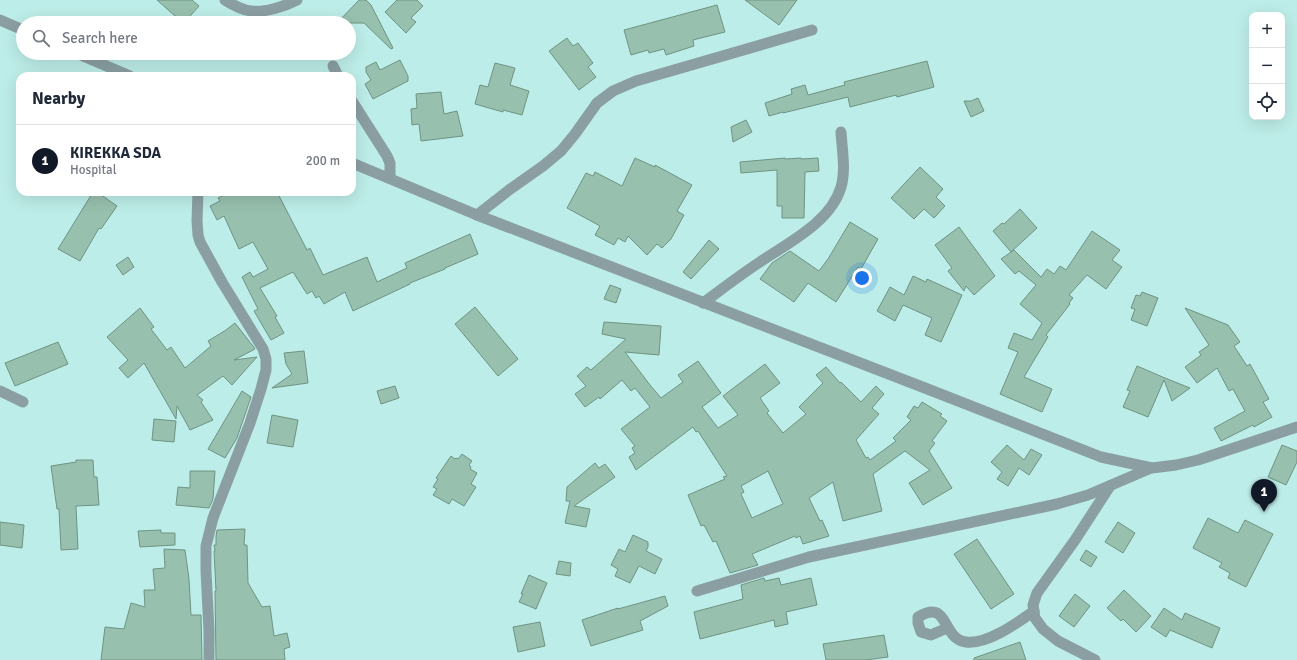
<!DOCTYPE html>
<meta charset="utf-8">
<style>
body{margin:0;font-family:Signika,sans-serif;background:#f2f2f3;color:#1f2937}
.controls{position:absolute;right:12px;top:12px;display:grid;overflow:hidden;border-radius:8px;box-shadow:0 4px 16px #0002}
.controls button{width:36px;height:36px;display:grid;place-items:center;padding:0;border:0;border-bottom:1px solid #e0e1e3;background:#fff;color:#1f2937;font:20px sans-serif}
.you{position:absolute;left:862px;top:278px;width:14px;height:14px;margin:-10px;border:3px solid #fff;border-radius:50%;background:#1a73e8;box-shadow:0 0 0 6px #1a73e833}
.badge{display:grid;place-items:center;width:26px;height:26px;border-radius:50%;background:#111827;color:#fff;font-size:13px;font-weight:700}
.pin{position:absolute;translate:-50% -33px;filter:drop-shadow(0 1px 2px #0008)}
.pin::after{content:'';position:absolute;top:21px;width:14px;height:12px;background:inherit;clip-path:polygon(0 0,100% 0,50% 100%)}
.list{margin:0;padding:0;list-style:none}
h2{display:flex;justify-content:space-between;align-items:center;height:52px;margin:0;padding:0 16px;font-size:17px}
h2 small{font-size:13px;font-weight:400;color:#747a83}
.list li{display:grid;grid-template-columns:26px 1fr auto;gap:12px;align-items:center;box-sizing:border-box;height:72px;padding:0 16px;border-top:1px solid #e0e1e3}
.list b{display:block;font-size:15px;white-space:nowrap}
.list p{margin:0;font-size:13px;white-space:nowrap;color:#747a83}
.list em{font-size:13px;font-style:normal;color:#747a83}
.icon{flex:none;width:22px;height:22px;fill:none;stroke:currentColor;stroke-width:2;stroke-linecap:round;stroke-linejoin:round}
.map{position:relative;flex:none;width:1297px;height:660px;overflow:hidden}
.search{position:absolute;background:#fff;box-shadow:0 4px 16px #0002;left:16px;top:16px;width:340px;height:44px;display:flex;align-items:center;gap:10px;box-sizing:border-box;padding:0 14px;border-radius:22px;color:#747a83;font-size:15px}
.panel{position:absolute;background:#fff;box-shadow:0 4px 16px #0002;left:16px;top:72px;width:340px;height:124px;border-radius:12px}
.map>svg:first-child{display:block}
</style>
<div class="map">
<svg width="1297" height="660" viewBox="0 0 1297 660">
<rect width="100%" height="100%" fill="#bdede8"/>
<g fill="#98c0ae" stroke="#6e9483" fill-rule="evenodd">
<polygon points="157,0 192,0 199,6 184,23 183,23"/>
<polygon points="359,0 366,0 371,5 393,48 391,49 364,23 337,23"/>
<polygon points="397,0 417,0 423,6 411,18 416,22 406,33 385,12"/>
<polygon points="745,0 797,0 779,25"/>
<polygon points="717,5 725,32 693,40 694,46 666,55 664,49 649,53 648,50 631,55 624,30"/>
<polygon points="567,38 573,46 578,43 593,63 588,67 596,77 579,90 549,51"/>
<polygon points="400,60 408,76 408,81 373,99 365,84 371,80 366,72 366,67 376,62 380,70"/>
<polygon points="927,61 934,87 897,97 896,95 850,107 848,97 783,113 783,112 769,116 765,103 792,94 791,89 805,85 808,95 845,85 844,82"/>
<polygon points="495,63 515,68 510,85 529,91 522,115 503,110 503,112 475,104 480,85 488,87"/>
<polygon points="441,92 444,114 457,111 463,136 421,141 419,124 412,125 411,109 417,108 416,94"/>
<polygon points="978,98 984,111 971,117 964,101 971,101"/>
<polygon points="746,120 752,132 733,142 731,127"/>
<polygon points="635,158 655,167 655,165 692,185 677,211 684,215 671,239 662,248 657,244 647,255 628,236 625,242 618,238 614,245 595,235 600,226 567,208 586,173 593,176 595,172 622,186"/>
<polygon points="785,158 785,159 801,158 801,159 818,158 819,171 805,172 804,218 782,218 782,206 777,206 777,170 741,173 740,162"/>
<polygon points="920,167 943,189 936,197 945,206 934,218 924,209 914,219 891,198"/>
<polygon points="93,192 97,192 117,206 101,229 99,228 80,261 58,249"/>
<polygon points="230,192 277,192 307,250 310,248 323,275 367,257 377,282 407,268 405,263 470,234 478,254 445,268 445,269 410,283 410,284 353,311 345,292 324,304 319,296 316,298 312,291 307,294 293,272 260,288 277,316 275,317 284,333 271,340 254,311 258,309 242,277 250,272 253,277 268,269 253,242 239,249 224,216 217,220 210,206 220,201 218,198"/>
<polygon points="1020,209 1037,228 1011,252 993,231 1002,223 1004,224"/>
<polygon points="850,222 878,239 861,269 858,267 836,302 808,283 794,302 760,279 772,263 790,251 819,271 828,259"/>
<polygon points="959,227 995,276 974,295 966,286 964,291 948,271 952,268 935,245"/>
<polygon points="1092,231 1120,250 1112,260 1122,267 1106,289 1087,275 1069,295 1073,298 1069,303 1070,304 1046,335 1048,337 1024,377 1052,389 1042,412 1000,394 1018,352 1008,348 1014,333 1032,340 1042,323 1020,304 1036,285 1019,271 1015,274 1001,259 1014,250 1041,277 1047,269 1054,274 1060,266 1066,270"/>
<polygon points="709,240 719,249 691,279 683,272"/>
<polygon points="128,257 134,267 123,275 116,265"/>
<polygon points="913,276 926,282 927,279 962,295 941,342 925,335 932,318 903,305 895,321 877,311 890,287 904,295"/>
<polygon points="610,285 621,289 616,303 604,299"/>
<polygon points="1142,292 1158,298 1147,326 1131,320 1135,309 1131,308 1136,295 1140,296"/>
<polygon points="475,307 518,359 498,376 455,324"/>
<polygon points="140,308 154,327 151,329 167,350 171,347 185,368 211,346 208,341 226,330 235,323 253,346 255,349 234,360 257,357 232,385 223,376 197,395 203,400 201,402 213,420 190,430 177,406 176,419 144,363 128,378 119,368 128,360 107,337"/>
<polygon points="1185,308 1228,325 1240,342 1234,346 1247,366 1250,364 1269,399 1263,402 1272,417 1254,427 1253,425 1221,441 1214,428 1245,411 1233,389 1229,391 1217,368 1197,383 1185,367 1201,355 1199,352 1209,345"/>
<path d="M604,322L661,326L659,355L625,352L650,385L661,398L683,382L678,375L698,361L721,393L702,407L718,428L738,415L723,396L765,364L780,383L760,398L769,411L767,413L783,433L806,414L799,407L823,383L816,375L826,367L840,383L841,382L861,402L876,386L884,394L872,408L879,414L856,440L866,458L868,457L870,460L896,441L893,438L911,420L907,417L914,406L918,408L922,402L942,414L940,416L947,421L932,441L935,443L929,451L952,488L923,505L909,483L930,470L905,451L873,474L882,511L843,521L833,482L809,498L820,521L822,520L829,536L803,544L800,536L796,538L795,536L752,554L758,565L730,573L716,541L713,542L704,525L701,526L688,495L725,479L723,477L727,476L698,431L696,432L693,427L636,470L629,457L635,453L632,448L635,446L621,429L650,407L635,388L631,391L622,380L600,399L599,397L585,407L575,394L586,386L577,376L587,367L591,370L626,339L602,334ZM768,471L783,504L752,518L741,494L744,492L741,486Z"/>
<polygon points="58,342 68,364 15,386 5,363"/>
<polygon points="304,351 308,383 272,388 292,374 286,364 284,353"/>
<polygon points="1137,366 1165,378 1190,388 1172,401 1164,380 1148,417 1123,407 1130,391 1127,390"/>
<polygon points="395,386 399,398 381,404 377,391"/>
<polygon points="242,391 251,397 237,438 225,458 208,449"/>
<polygon points="272,415 298,420 293,447 267,443"/>
<polygon points="154,419 176,421 174,442 152,440"/>
<polygon points="1007,445 1024,460 1031,449 1042,455 1029,475 1019,468 1008,486 997,479 1002,472 991,462"/>
<polygon points="1282,445 1297,451 1297,462 1286,485 1268,477"/>
<polygon points="462,454 472,461 469,465 471,467 470,469 477,473 471,484 476,487 464,506 452,499 449,504 433,495 437,489 433,487 438,479 436,478 451,456 455,459 456,458 458,459"/>
<polygon points="76,460 93,460 94,477 97,477 99,505 76,506 78,549 61,550 59,509 57,509 51,466 76,462"/>
<polygon points="595,463 599,468 605,464 615,477 574,506 590,509 586,527 565,523 570,501 566,501 567,487"/>
<polygon points="190,471 215,471 213,499 209,508 176,505 178,487 190,488"/>
<polygon points="1208,518 1238,533 1245,520 1273,534 1246,587 1228,578 1230,573 1219,567 1222,563 1193,548"/>
<polygon points="0,522 24,525 22,548 0,545"/>
<polygon points="1118,522 1135,533 1123,553 1105,542"/>
<polygon points="245,529 244,545 247,545 248,583 262,607 270,606 274,636 287,633 290,647 284,649 285,660 216,660 215,591 216,591 214,551 215,551 214,545 216,545 216,536 217,530"/>
<polygon points="161,530 161,533 175,533 175,545 140,547 138,531"/>
<polygon points="633,535 648,542 648,547 646,551 662,559 655,574 639,566 630,583 615,576 618,569 611,565 619,549 625,552"/>
<polygon points="977,539 1014,594 991,609 954,554"/>
<polygon points="164,549 185,550 189,579 191,615 201,615 202,660 101,660 105,627 124,629 131,603 145,607 144,590 155,590 153,569 165,568"/>
<polygon points="1086,550 1097,557 1091,567 1080,560"/>
<polygon points="559,561 571,563 570,576 556,574"/>
<polygon points="529,575 547,583 536,609 519,602 523,594 521,594"/>
<polygon points="764,578 765,581 779,578 781,585 811,578 817,605 786,612 788,624 775,627 774,620 700,639 694,612 743,599 741,585"/>
<polygon points="1124,590 1151,616 1136,632 1123,619 1121,621 1107,608"/>
<polygon points="1075,594 1090,606 1074,627 1059,616"/>
<polygon points="665,596 668,606 640,621 643,630 591,646 582,620 618,608 618,609"/>
<polygon points="1164,608 1182,620 1185,613 1220,628 1212,648 1170,630 1166,637 1151,627"/>
<polygon points="540,622 545,646 518,652 513,627"/>
<polygon points="884,635 888,657 866,660 826,660 823,644"/>
<polygon points="1020,642 1026,660 974,660 974,658"/>
</g>
<g fill="none" stroke-linecap="round" stroke-linejoin="round">
<g stroke="#8b9fa2" stroke-width="11">
<path d="M225,0C233,5 242,10 251,11C265,13 285,6 297,0"/>
<polyline points="0,20 23,30"/>
<polyline points="76,53 130,76"/>
<polyline points="333,66 338,76"/>
<polyline points="352,101 387,156 390,163 390,178"/>
<polyline points="352,163 477,215 925,388 1101,457 1152,468 1176,465 1198,460 1297,427"/>
<polyline points="198,192 197,221 198,235 200,242 222,282 263,349 266,359 266,370 261,389 250,423 213,518 206,546 206,571 209,631 209,660"/>
<polyline points="477,215 509,190 543,166 561,151 575,134 597,103 613,91 636,81 812,30"/>
<path d="M703,303C722,289 740,275 760,262C788,243 831,222 841,187C846,170 842,149 841,132"/>
<polyline points="0,391 23,402"/>
<polyline points="697,591 809,557 1057,504 1088,495 1151,468"/>
<path d="M947,628L931,635L921,632L918,623V617C950,598 940,638 966,642C987,645 1017,623 1034,611"/>
<polyline points="1095,660 1058,641 1043,629 1035,618 1033,605 1037,593 1075,540 1110,486"/>
</g>
</g>
</svg>
<div class="controls">
<button>+</button>
<button>−</button>
<button><svg class="icon" aria-label="locate" viewBox="0 0 24 24"><circle cx="12" cy="12" r="6"/><path d="M12 2v4M12 18v4M2 12h4M18 12h4"/></svg></button>
</div>
<div class="you"></div>
<div class="pin badge" style="left:1264px;top:512px">1</div>
<div class="search"><svg class="icon" aria-label="search" viewBox="0 0 24 24"><circle cx="10" cy="10" r="6"/><path d="M15 15l6 6"/></svg>Search here</div>
<section class="panel">
<h2>Nearby<small></small></h2>
<ul class="list">
<li><span class="badge">1</span><div><b>KIREKKA SDA</b><p>Hospital</p></div><em>200 m</em></li>
</ul>
</section>
</div>
